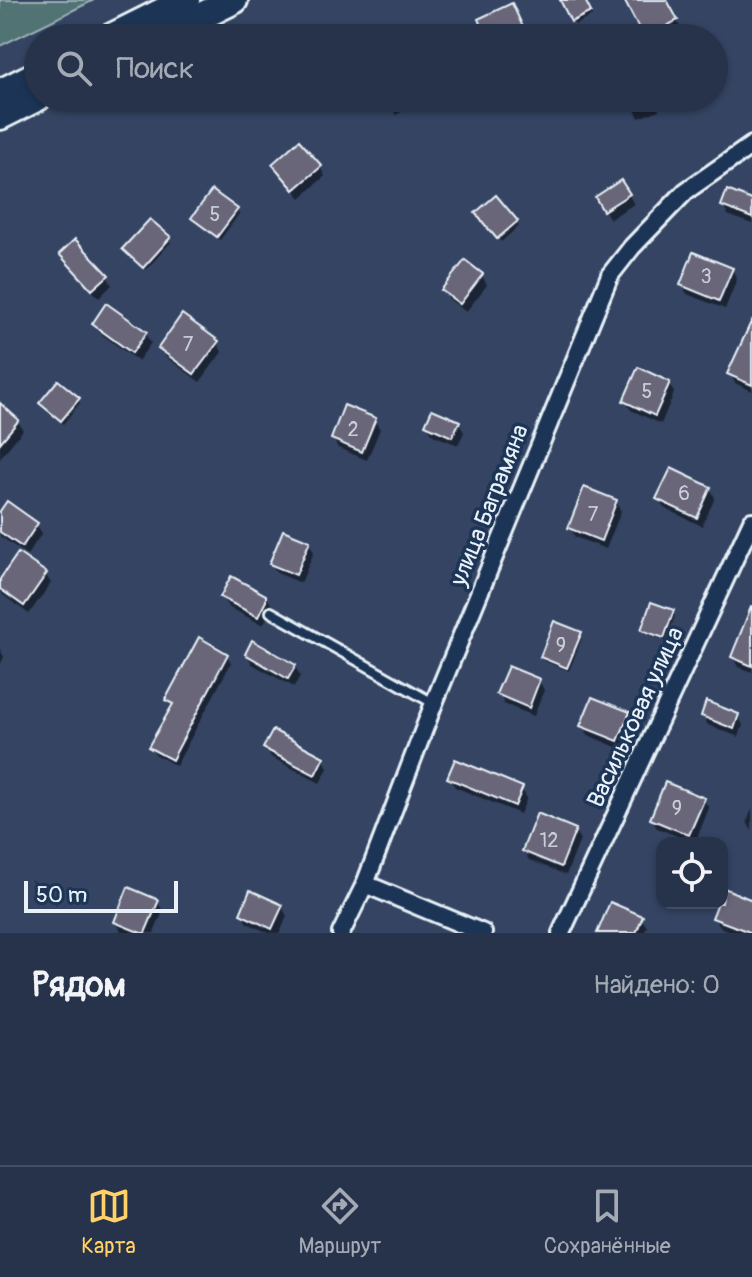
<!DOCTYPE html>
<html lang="ru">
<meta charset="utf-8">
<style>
body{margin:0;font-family:Pangolin,sans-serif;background:#2f3b51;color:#f1f3f6}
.controls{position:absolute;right:24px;bottom:24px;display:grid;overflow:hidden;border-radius:16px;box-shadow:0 2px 6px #0004}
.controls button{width:72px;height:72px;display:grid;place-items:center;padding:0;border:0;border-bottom:2px solid #434e62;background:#27334a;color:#f1f3f6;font:40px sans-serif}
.scale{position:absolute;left:24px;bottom:20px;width:154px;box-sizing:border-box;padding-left:8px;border:4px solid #e8f1f8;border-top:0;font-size:22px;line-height:28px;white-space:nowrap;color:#e8f1f8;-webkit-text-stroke:6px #1d3557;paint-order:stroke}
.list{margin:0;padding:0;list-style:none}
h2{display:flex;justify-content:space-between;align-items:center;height:104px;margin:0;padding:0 32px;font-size:34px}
h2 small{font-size:26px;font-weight:400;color:#a4aab5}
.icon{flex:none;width:44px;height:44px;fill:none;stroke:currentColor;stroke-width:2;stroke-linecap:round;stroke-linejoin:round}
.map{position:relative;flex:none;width:752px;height:933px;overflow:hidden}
.search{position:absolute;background:#27334a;box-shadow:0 2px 6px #0004;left:24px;right:24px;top:24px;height:88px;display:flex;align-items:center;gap:20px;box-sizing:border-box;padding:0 28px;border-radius:44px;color:#a4aab5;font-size:30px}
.sheet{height:232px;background:#27334a}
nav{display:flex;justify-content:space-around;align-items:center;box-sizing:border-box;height:112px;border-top:2px solid #434e62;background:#27334a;font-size:22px;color:#a4aab5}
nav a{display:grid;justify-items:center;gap:4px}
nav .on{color:#ffd166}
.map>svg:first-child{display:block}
</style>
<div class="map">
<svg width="752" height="933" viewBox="0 0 752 933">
<rect width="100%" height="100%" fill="#344462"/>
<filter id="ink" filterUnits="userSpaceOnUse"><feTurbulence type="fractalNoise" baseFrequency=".0125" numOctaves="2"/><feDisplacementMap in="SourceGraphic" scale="16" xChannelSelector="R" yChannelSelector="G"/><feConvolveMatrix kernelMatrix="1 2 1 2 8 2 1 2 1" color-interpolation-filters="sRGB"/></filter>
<g filter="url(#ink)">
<polygon fill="#517373" stroke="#9cb2b6" stroke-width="2" points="0,0 94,0 0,46"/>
<g fill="#0007">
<polygon points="562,0 584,0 592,16 575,25"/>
<polygon points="626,0 665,0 684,34 677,38 646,38"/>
<polygon points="386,98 421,98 422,100 396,115"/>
<polygon points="467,98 496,98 473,108"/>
<polygon points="640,98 654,98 659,110 639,118 631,102"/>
<polygon points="275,164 320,167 325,176 301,198 280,174"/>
<polygon points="621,183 634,204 610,219 597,198"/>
<polygon points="496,198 519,226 501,242 480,217"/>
<polygon points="752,202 752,224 728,215 723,206"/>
<polygon points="237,210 239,214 220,240 196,223 194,219"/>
<polygon points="169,239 171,242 146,270 127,253"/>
<polygon points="61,254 107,276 112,285 99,298 67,264"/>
<polygon points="465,263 482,276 487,285 466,312 449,299 444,290"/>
<polygon points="732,269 737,279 725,309 687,294 682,285"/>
<polygon points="94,324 145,334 151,343 138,361 100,333"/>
<polygon points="217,342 222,352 200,382 166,357 160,348"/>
<polygon points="752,342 752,391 735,383 730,374"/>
<polygon points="669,383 674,393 661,424 631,410 625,401"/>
<polygon points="78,399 80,403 63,424 42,403"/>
<polygon points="0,406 18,421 23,430 0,458"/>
<polygon points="374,420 380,429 367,460 338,448 333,439"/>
<polygon points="458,422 464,432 458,445 433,435 427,425"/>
<polygon points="710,488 715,498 702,526 664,508 658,499"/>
<polygon points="616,502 621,511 606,549 575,537 570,527"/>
<polygon points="0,515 36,524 42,533 27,555 0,536"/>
<polygon points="309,543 314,552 301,583 277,573 271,564"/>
<polygon points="45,574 51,583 29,614 3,595 0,591 0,582"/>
<polygon points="232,579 267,598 273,607 263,625 228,607 222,597"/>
<polygon points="672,612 675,616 666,641 645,633 643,629"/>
<polygon points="752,624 752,672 738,667 733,657"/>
<polygon points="580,634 582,638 569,671 544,661 542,657"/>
<polygon points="0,649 4,657 0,665"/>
<polygon points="247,654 295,666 300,676 294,687 252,664"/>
<polygon points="227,655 231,663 176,766 155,754 151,747 172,708 168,700"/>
<polygon points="539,681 544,690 534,716 504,704 499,694"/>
<polygon points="629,714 634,723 623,750 588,735 582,726"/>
<polygon points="703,716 738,716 743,725 739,737 708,725"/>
<polygon points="266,748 323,758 328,768 320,783 271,757"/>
<polygon points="450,778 521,788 527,798 520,814 455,787"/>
<polygon points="703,799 709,808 695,843 657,828 652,819"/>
<polygon points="752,809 752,831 747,822"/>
<polygon points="575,831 580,840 566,875 529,860 524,851"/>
<polygon points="725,891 752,902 752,933 734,933 720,927 714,918 720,903 722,903"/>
<polygon points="157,901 163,911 154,933 125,933 121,931 116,922"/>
<polygon points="282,907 287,916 280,933 269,933 247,923 242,914"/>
<polygon points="641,918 647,927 644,933 599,933"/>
</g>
<g fill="#6b667a" stroke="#e8f1f8" stroke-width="2">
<polygon points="560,0 585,0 591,12 571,22"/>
<polygon points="624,0 667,0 678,20 644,38"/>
<polygon points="512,3 528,38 487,38 478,19"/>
<polygon points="299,140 322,166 294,190 272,164"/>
<polygon points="621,180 630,194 603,211 595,197"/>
<polygon points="212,190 238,209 217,237 191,218"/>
<polygon points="727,190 752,200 752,218 721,206"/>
<polygon points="496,195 518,221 497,239 475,213"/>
<polygon points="150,219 171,237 143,268 122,249"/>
<polygon points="75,239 109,275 92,290 59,254"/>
<polygon points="693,252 733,268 719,301 680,285"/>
<polygon points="465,260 483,274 460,304 441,290"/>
<polygon points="106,303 147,332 132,353 92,324"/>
<polygon points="182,314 219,341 194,374 158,348"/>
<polygon points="752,320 752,385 727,374"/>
<polygon points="638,367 670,382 655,416 623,401"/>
<polygon points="58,380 80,398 61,421 39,403"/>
<polygon points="0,403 19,420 0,443"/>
<polygon points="344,405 376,418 362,452 331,439"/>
<polygon points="432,409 460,421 452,437 425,425"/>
<polygon points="671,468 711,487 697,518 656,499"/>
<polygon points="584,487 617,500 601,541 568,528"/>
<polygon points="7,501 38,523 22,547 0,532 0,511"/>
<polygon points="283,530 310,541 296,575 269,564"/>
<polygon points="18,553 47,573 24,606 0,589 0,579"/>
<polygon points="231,576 266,595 266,601 258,617 220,597"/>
<polygon points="651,602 674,610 664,638 641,630"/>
<polygon points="751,607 752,607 752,666 731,657"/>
<polygon points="554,621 582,632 567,668 540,657"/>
<polygon points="199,637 228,654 172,760 148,747 173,704 165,700"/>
<polygon points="252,640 296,665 288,679 245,654"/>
<polygon points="508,666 540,679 529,708 496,694"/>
<polygon points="592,697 630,712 618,741 580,726"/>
<polygon points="706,701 739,714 734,729 701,716"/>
<polygon points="273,730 324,757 315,775 263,748"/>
<polygon points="455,759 523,787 515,806 447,778"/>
<polygon points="665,782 705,798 689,835 650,819"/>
<polygon points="537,813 576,829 561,867 522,851"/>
<polygon points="128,887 159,900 145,933 141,933 114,922"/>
<polygon points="724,888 752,900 752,933 712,918 718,903 722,903"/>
<polygon points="250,890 283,905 272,929 240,914"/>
<polygon points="610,902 643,916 636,933 597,933"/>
</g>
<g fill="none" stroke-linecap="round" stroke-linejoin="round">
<defs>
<polyline id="lane" points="271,612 433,703"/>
<g id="street">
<polyline points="365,884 483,933"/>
<polyline points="341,933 365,884 434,703 610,275 632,247 686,191 752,145"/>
<polyline points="561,933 752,521"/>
</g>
<g id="primary">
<polyline points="110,38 186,0"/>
<polyline points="157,38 234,0"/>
<polyline points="0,93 38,74"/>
<polyline points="0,116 38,97"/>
</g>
</defs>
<use href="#lane" stroke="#e8f1f8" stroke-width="14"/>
<use href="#street" stroke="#e8f1f8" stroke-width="22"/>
<use href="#primary" stroke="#e8f1f8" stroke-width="32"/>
<use href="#lane" stroke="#1d3557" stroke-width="8"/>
<use href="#street" stroke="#1d3557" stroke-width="16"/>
<use href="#primary" stroke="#1d3557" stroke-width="26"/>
</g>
</g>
<g text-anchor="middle" stroke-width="7" stroke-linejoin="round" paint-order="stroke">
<g font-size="20" fill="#c9ced8">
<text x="215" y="221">5</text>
<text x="706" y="283">3</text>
<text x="188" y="351">7</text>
<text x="647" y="398">5</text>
<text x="353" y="436">2</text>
<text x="684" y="500">6</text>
<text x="593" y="521">7</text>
<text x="561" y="652">9</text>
<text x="677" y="815">9</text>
<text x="549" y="847">12</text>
</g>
<g font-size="24" fill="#e8f1f8" stroke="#1d3557">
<text transform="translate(489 505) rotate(-68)" y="8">улица Баграмяна</text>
<text transform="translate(635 717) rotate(-65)" y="8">Васильковая улица</text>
</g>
</g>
</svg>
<div class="controls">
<button><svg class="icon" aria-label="locate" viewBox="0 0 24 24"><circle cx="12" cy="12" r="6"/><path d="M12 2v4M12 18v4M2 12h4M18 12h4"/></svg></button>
</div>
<div class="scale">50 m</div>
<div class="search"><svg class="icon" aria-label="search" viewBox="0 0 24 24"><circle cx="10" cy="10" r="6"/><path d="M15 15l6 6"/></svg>Поиск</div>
</div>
<section class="sheet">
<h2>Рядом<small>Найдено: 0</small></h2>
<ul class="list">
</ul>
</section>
<nav>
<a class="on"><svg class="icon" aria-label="map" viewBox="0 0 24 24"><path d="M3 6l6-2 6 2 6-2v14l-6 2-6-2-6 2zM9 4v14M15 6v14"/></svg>Карта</a>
<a><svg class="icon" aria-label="directions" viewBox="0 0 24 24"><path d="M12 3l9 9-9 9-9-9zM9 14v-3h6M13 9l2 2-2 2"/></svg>Маршрут</a>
<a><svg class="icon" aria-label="saved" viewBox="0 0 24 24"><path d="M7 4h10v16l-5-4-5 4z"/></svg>Сохранённые</a>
</nav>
